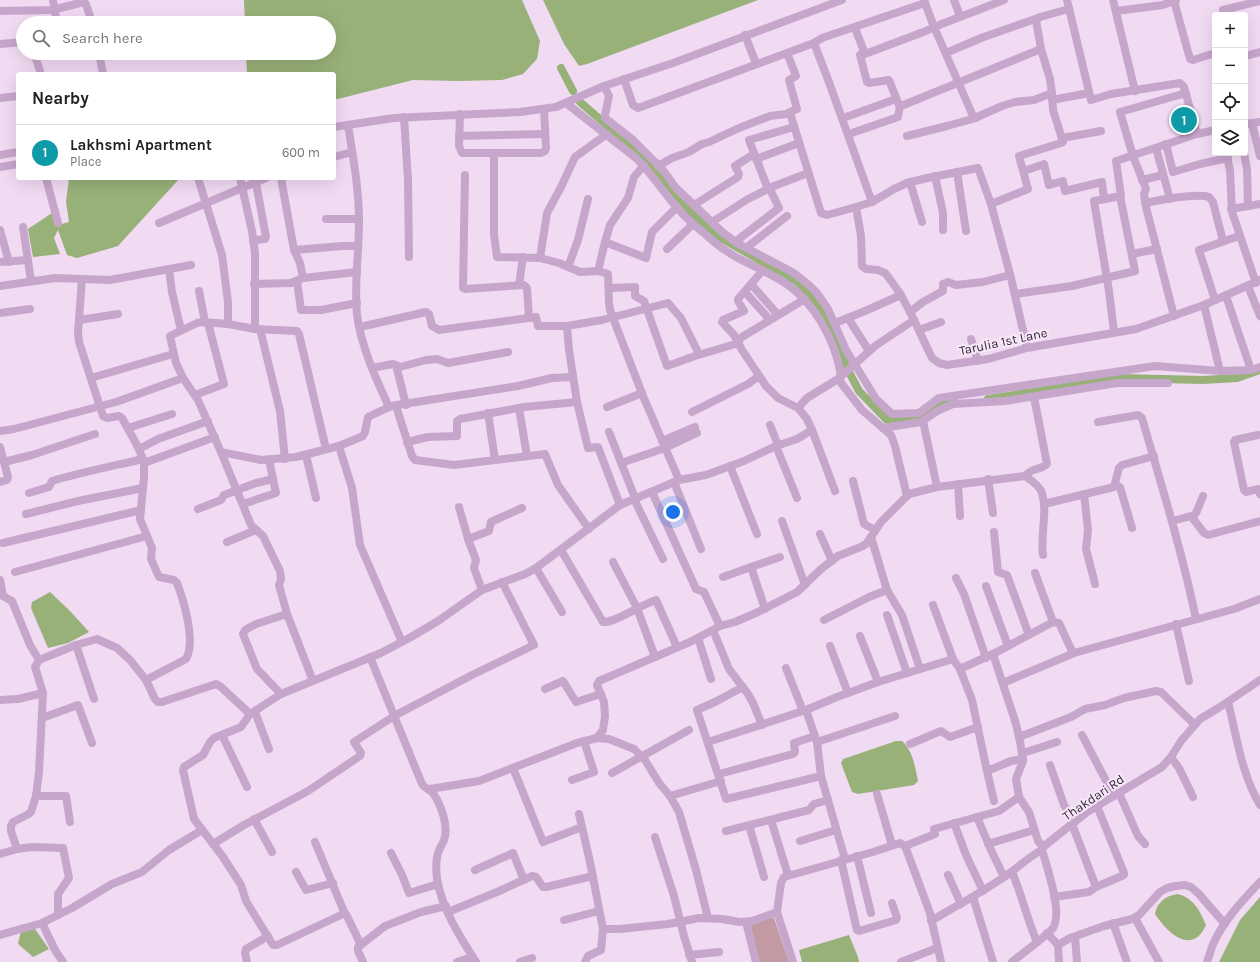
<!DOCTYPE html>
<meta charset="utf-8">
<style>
body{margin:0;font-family:Karla,sans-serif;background:#f2f2f2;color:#202124}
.controls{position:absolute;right:12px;top:12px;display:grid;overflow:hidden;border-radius:4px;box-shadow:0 4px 16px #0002}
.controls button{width:36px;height:36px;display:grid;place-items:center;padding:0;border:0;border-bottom:1px solid #e0e0e0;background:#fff;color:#202124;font:20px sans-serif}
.you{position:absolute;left:673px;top:512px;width:14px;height:14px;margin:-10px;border:3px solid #fff;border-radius:50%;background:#1a73e8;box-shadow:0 0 0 6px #1a73e833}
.badge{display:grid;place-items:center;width:26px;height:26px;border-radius:50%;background:#0f766e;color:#fff;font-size:13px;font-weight:700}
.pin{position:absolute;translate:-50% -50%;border:2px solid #fff;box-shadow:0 1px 4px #0006}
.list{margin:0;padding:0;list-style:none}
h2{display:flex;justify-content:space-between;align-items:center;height:52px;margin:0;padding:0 16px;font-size:17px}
h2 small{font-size:13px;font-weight:400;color:#757577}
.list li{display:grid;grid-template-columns:26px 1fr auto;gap:12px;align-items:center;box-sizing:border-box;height:56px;padding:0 16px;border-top:1px solid #e0e0e0}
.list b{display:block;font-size:15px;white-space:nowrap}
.list p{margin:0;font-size:13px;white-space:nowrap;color:#757577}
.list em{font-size:13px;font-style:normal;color:#757577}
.icon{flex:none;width:22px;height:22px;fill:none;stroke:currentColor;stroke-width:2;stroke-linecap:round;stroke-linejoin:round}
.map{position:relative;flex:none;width:1260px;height:962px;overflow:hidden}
.search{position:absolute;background:#fff;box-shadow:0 4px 16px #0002;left:16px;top:16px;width:320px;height:44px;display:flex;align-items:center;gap:10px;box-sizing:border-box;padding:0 14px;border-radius:22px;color:#757577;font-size:15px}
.panel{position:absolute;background:#fff;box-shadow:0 4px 16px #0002;left:16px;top:72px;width:320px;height:108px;border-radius:4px}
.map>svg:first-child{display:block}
</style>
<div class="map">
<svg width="1260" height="962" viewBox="0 0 1260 962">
<rect width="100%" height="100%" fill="#f1dbf3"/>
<polygon fill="#c39aa4" points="771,917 774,918 789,962 759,962 751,926 752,924"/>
<g fill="#98b178">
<polygon points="244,0 522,0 540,41 537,59 523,74 502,80 458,81 413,80 334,100 334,74 247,74 246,53 329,53 329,23 245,23"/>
<polygon points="543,0 758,0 587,64 579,66 564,44"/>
<polygon points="69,178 178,178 179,179 118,246 77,258 67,255 58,230 54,238 60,254 33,257 28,229 52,213 58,225 69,222 66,202"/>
<polygon points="50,592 70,611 89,632 68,643 48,648 31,608 32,602"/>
<path d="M896,741H902C913,751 915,767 918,781L914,785L858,794L852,792L841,763L843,759Z"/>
<path d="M1177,894C1193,897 1200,911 1206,925C1204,929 1201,935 1196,938C1180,947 1163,926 1155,914C1157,902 1166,896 1177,894Z"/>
<polygon points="1260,897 1260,962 1219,962 1240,920"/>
<polygon points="35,929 49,949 33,957 18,944 21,931"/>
<polygon points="849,935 858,957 859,962 802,962 799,950"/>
</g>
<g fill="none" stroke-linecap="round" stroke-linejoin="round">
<g stroke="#98b178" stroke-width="8">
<polyline points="561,68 573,91"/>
<polyline points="580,102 631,146 655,168 674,194 691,213 721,238 798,282 829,321 848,370 859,391 887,420 905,421 923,415 938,405 954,402"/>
<polyline points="988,399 1121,378 1203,380 1237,378 1257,371"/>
</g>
<g stroke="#c7a6cc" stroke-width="8">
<polyline points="53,0 57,23"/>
<polyline points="954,0 960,16"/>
<polyline points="1004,0 934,27 973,116 977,117 1002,106 1015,102 1034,100 1052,93"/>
<polyline points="1067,0 1091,100 1111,94 1180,83 1184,87 1197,134 1215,130"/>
<polyline points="1113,0 1135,91"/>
<polyline points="1174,1 1190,59 1193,60 1215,53"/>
<polyline points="1223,10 1260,1"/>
<polyline points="0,11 52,10 84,2 86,4 92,23"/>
<polyline points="1116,11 1163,5 1176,0"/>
<polyline points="855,28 865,54 926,31 934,27 924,0"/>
<polyline points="745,35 755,61"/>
<polyline points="814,43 830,85 872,202"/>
<polyline points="0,44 23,42"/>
<polyline points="864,52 860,55 867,82 869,83 889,80 899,105 901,106 1041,49"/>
<polyline points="34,53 41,74"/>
<polyline points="62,53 62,56"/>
<polyline points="99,53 103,74"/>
<polyline points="946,53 981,38 1038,18"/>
<polyline points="1245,56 1260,52"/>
<polyline points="624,79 633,105 638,108 814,43 822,38 925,3"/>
<polyline points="604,86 609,96 605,115 605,118 633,140 663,170 676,188 722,232 737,243 794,273 809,285 817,293 828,309 846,350 876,399 892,414 919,413 939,398 1155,366 1220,371 1251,370 1260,367"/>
<polyline points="0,98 18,96"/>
<polyline points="1052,100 1089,93"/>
<path d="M566,103L636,158C652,174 664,193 679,210C686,218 695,226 704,233C713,242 724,250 736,257C751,265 767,272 782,281C813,300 836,340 841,377"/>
<polyline points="790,113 821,213 827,215 856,207"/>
<polyline points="460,114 459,146 462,153 541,153 545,151 546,148 544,109"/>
<polyline points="404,117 408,180 409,257"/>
<polyline points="843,118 896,99"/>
<polyline points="1252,123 1260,156"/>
<polyline points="1245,124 1260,122"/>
<path d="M348,125C353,157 359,189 359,221C359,253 354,284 357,315C361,346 376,379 389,407"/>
<polyline points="334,127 394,118 520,112 556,107 604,86 673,63 842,0"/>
<polyline points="849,134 898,117 900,106"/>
<polyline points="459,136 545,134"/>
<polyline points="907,136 947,126 976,118"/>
<polyline points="1062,138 1101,131"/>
<polyline points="1166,144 1173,172 1200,164 1228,158"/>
<polyline points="1156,148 1170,199"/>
<polyline points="494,153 494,235 497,257 540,258 559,263 580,272 598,271"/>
<polyline points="1226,153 1230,170 1232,212 1256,283"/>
<polyline points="1244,153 1247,169 1248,206"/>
<polyline points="0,155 18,152"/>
<polyline points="334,157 352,152"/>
<polyline points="756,159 799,143"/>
<polyline points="644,165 634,177 628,198 610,225 605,242 598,271 608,274 609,303 610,310 643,396 679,480"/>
<polyline points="658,166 672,158 689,152 702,144 709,142 739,128 770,116 786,114 797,109 789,80 796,76 787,53"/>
<polyline points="0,167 18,164"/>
<polyline points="1024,171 1044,164 1049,185 1063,181 1065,191 1102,182 1104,199"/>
<polyline points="957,172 966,231"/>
<polyline points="465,175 463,288 465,289 524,285 527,288 529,318"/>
<polyline points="935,176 943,213 943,230"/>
<polyline points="46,178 58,223"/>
<polyline points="198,178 222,255 228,302 228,324"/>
<polyline points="240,178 252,231 255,253 255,329"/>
<polyline points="281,178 294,250 300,263 303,278"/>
<polyline points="1142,180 1163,175"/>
<polyline points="910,182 922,222"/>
<polyline points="769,188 808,173"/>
<path d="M1145,203C1160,200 1196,193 1209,197L1213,202L1223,241"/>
<polyline points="991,204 1028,189 1019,156 1061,143 1063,142 1053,110 1052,93 1050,79 1041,49 1036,20 1040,17 1069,9"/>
<polyline points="694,205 738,177 739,174 735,166 754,154"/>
<polyline points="1231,209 1260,204"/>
<polyline points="326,219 359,219"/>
<polyline points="712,222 748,199 768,189 749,140 794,127"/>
<polyline points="159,223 266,178"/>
<polyline points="23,227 31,281"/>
<polyline points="0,230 9,262"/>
<polyline points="253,240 265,239 266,237 256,183"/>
<polyline points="605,242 646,258 652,232 677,207"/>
<polyline points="735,242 779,208 769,187"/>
<polyline points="746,248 787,216"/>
<polyline points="667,249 693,224"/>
<polyline points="294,250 342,246 358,246"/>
<polyline points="1132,254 1157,249"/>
<polyline points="540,258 547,213 561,187 575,157 607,134"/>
<polyline points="0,262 28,260"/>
<polyline points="568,267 578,240 588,199"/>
<polyline points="169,269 172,292 181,330"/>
<path d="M82,279L78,332L79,342L103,416L107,418L119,416L122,418L138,447L144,462V478L140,519L152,548L151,559L159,577L174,580L177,583C184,601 196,642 186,659L146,680"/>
<polyline points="297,281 301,310 321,310 357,303"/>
<polyline points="254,284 291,283 303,278 357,272"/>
<polyline points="751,284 778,315"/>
<polyline points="519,285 523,257"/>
<polyline points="0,286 55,278 110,280 191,265"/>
<polyline points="1248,286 1260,316"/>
<polyline points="609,288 635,287 635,296 644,301 667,366 695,356 739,343"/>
<polyline points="199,291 205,322"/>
<polyline points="745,292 770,320"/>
<polyline points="1015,294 1072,286 1135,271 1120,196"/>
<polyline points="1226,296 1251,370"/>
<polyline points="1215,300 1199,250 1239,236"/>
<polyline points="1204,305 1220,371"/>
<polyline points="910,312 923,302 943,291 943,284 948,282 956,285 983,282 1010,275"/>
<polyline points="0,313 30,309"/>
<polyline points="1174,316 1146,207 1144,194 1146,189 1133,156 1120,112 1186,93"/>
<polyline points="848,318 869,351"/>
<polyline points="79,320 118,314"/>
<polyline points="835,323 865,311 901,295"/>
<polyline points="360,327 426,312 429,314 432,326 439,330 536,317 538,326 567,326"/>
<polyline points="260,329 280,411 285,459"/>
<polyline points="919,330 941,322"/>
<polyline points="1114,332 1109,291 1094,201 1121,196 1116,161 1197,134"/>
<polyline points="971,339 978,361"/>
<polyline points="737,340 805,299"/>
<polyline points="1027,348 1011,278 991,204 978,168 927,178 907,183 894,189 872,202 856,207 861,236 862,266 866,269 878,270 885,273 889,278 901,295 914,320 932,358 939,363 947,365 988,359 1027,348 1136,329 1204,305 1260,280"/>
<polyline points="396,365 406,405"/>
<polyline points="372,368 393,364 400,367 426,360 437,359 448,363 508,352"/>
<polyline points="91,378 173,354"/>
<polyline points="838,379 862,410 891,435 895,446 907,496"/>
<polyline points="195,395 224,384 208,323"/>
<polyline points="396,406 412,456 415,460 454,465 545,454 558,485 589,529"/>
<polyline points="607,407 642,393"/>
<polyline points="519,408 527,456"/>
<polyline points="798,408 807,398 838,379 875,346 914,320"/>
<polyline points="692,412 748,384 759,376"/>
<polyline points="488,413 495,460"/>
<polyline points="923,421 937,487"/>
<path d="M1098,422L1138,415L1142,418C1161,484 1182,551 1196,619"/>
<polyline points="770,425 778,445"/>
<polyline points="128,428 172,414"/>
<polyline points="883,428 921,422 939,410 953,404 1005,401 1117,383 1168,383"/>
<polyline points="812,430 835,491"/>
<polyline points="0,431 14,429 116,402 183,378"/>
<polyline points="609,432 635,498"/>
<polyline points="1258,435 1235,440 1234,442 1244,490 1246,492 1258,489 1260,494"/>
<polyline points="662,441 695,427"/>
<polyline points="407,442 428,437 457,436 457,421 460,419 524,407 577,402"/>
<polyline points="339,446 352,488 360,545 402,642"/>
<polyline points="776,446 797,498"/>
<polyline points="0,447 8,477 7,480 0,482"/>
<polyline points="139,449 158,439 208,421"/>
<polyline points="221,452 261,460 296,457 339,446 363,436 365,432 368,417 391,406 518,386 552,378 573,377"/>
<polyline points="306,455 316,498"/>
<polyline points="4,462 32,455 95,434"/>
<polyline points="144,463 215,437"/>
<polyline points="621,463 665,448 697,433"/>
<polyline points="730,466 757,534"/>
<path d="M1025,476C1034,466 1040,471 1047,464L1034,397"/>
<polyline points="988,479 993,513"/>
<polyline points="853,481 864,524 875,530"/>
<polyline points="674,482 701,549"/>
<polyline points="958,484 960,516"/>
<polyline points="1116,485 1120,487 1132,528"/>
<polyline points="652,492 696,589 704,592 720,626"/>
<path d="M29,493L49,487L52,481C82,472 113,466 143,459"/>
<polyline points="1084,494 1088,530 1086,549 1095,584"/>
<polyline points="634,499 663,559"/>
<polyline points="243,504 276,493 269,460"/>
<polyline points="1044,504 1114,487 1119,468 1122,465 1154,456"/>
<polyline points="620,505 598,447 588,448 577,402 569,350 567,326 602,320 668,303 681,318 699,354"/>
<polyline points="459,507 468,539 476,560 474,568 482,590"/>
<polyline points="198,509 221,500 224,495 256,483 273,479"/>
<polyline points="26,514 78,501 143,488"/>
<polyline points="1193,517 1197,511 1203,496"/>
<polyline points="782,521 805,585"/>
<polyline points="1172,521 1191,516 1204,533 1208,535 1260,521"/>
<polyline points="994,532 998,572 1007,575 1029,635"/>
<polyline points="820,534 832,561"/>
<polyline points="871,537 887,590 902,615 920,669"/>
<polyline points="468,539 489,531 491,522 522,508"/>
<polyline points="227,542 256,530"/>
<polyline points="3,543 141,510"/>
<path d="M561,550L603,622C615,623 642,604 656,600L677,647"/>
<polyline points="613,562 637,608 655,657"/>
<polyline points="751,567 780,557"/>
<polyline points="536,568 562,612"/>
<polyline points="15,572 147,536"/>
<polyline points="1035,573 1053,622"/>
<polyline points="723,577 751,567 765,609"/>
<polyline points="956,578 964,594 986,658"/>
<polyline points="0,580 3,596 12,601 30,645 39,660"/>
<polyline points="986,586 1008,646"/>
<polyline points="933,605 953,659 960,669"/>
<polyline points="887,615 907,673"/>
<polyline points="824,620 869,597 887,590"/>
<polyline points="1176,624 1189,681"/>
<polyline points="713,630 729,669 748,694 753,703 762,725"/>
<polyline points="860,636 878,682"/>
<polyline points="698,638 711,679"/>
<polyline points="76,645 94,699"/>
<polyline points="830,646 848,693"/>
<polyline points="993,654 1016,724 1020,741 1023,761 1016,779 1019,797 1029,812 1038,841 1043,847"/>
<path d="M370,657L422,784C425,789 430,789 433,793C441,805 449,826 444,840C443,843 441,846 440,848C435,858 436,869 437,879C442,909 460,937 476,962"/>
<polyline points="786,668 803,711"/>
<polyline points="313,681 287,614 279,585 281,579 280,571 263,536 251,525 221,452 198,400 183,378 176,363 170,336 197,323 202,322 228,324 255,329 297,331 299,334 326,449"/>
<polyline points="1003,683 1074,653"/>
<polyline points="743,687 715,702 697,710 726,799 821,776"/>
<polyline points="545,689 563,681 576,702 601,694"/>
<polyline points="281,694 257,669 243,634 245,630 256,624 287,614"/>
<polyline points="0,700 18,699 43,693"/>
<path d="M1228,702C1237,737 1241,773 1260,805"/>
<polyline points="806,710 817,742 821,776 845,859"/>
<polyline points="255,712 269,749"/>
<polyline points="42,718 78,705 92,743"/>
<polyline points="222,735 247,787"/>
<polyline points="1082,735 1114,796"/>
<polyline points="1019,737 1071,717 1085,709 1105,705 1124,698 1156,691 1161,692 1195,725"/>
<path d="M597,738L603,730L605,716L604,702L597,685L599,681L690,642L720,626L735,622L758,612L797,592L821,569L838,556L863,546L867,543L881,522L909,494L937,487L1025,476C1031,480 1040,486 1042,493C1048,512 1040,534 1043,555"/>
<polyline points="708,742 806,710 837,697 878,682 953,659"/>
<polyline points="817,742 895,716"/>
<polyline points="910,744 941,731 950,737 978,727"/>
<polyline points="1023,753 1057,742"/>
<polyline points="1171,757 1179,768 1193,797"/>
<polyline points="1023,759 1011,761 987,771 972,700 960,669 997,652 1053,622 1059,623 1072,651 1074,653 1234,609 1260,599"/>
<polyline points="1050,765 1064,805 1075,822"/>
<polyline points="513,768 543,842 582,827"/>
<polyline points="987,771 994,801"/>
<polyline points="612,773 689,730"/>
<polyline points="719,774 793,754 795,752 794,743 815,736"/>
<polyline points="572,780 594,772 584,741"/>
<polyline points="430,789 479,781 577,743 597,738 609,739 634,749 645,760 659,783 670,796 679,812 696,870 708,918"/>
<polyline points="1119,793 1138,836 1145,844"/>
<polyline points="877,794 892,845"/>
<polyline points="36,796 66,796 70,822"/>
<polyline points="670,796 721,781"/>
<polyline points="579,814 590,862 603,929 601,950 588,956 585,962"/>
<polyline points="977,817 999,811 1019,797"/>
<polyline points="254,819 272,852"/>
<polyline points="771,820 788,875"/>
<polyline points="954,823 966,855 983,891"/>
<polyline points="1072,824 1096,887"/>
<polyline points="749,825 764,877"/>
<polyline points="934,829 977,817 991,850 1004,877"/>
<polyline points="726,831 809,810 814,804 828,800"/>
<polyline points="655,837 674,896 684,936 692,962"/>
<polyline points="800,841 836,830"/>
<polyline points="315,842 345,914"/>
<polyline points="213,844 244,825 308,791 360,756 361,753 354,742 394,716 472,675 534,645 502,582"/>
<polyline points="988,844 1034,830"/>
<polyline points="905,846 935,834"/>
<polyline points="17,849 32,847 63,848 69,878 58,894 58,915"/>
<polyline points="391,853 402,875 409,893 438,884"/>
<polyline points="0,854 17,849 11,831 11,826 13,822 27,815 31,812 36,796 39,772 43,693 35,667 39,660 76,645 97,639 117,648 130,660 146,680 155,699 158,702 162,702 216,684 221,687 250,714"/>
<polyline points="857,856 871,913"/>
<polyline points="841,860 857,930 859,931 896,920 897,918 892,903"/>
<polyline points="475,870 513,853 524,880"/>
<polyline points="296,872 306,890 333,883"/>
<path d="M1012,872C1022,895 1027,919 1037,942"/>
<polyline points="948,875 961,904"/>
<polyline points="973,897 993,962"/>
<polyline points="1054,897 1089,892 1096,887 1124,875 1124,873 1097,806"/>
<polyline points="448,912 497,892 532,876 536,877 543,887 546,887 593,876"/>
<polyline points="777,912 793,962"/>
<polyline points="1135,918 1159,962"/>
<polyline points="564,920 599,911"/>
<path d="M931,921C956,906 981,893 1004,877C1017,869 1028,857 1042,850"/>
<polyline points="746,922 756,962"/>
<polyline points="1113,923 1127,962"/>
<polyline points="603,929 620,929 668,924 699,918 722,919 740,922 752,921 777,912 781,883 784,877 873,852 900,843 905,846 930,913 941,962"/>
<polyline points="1047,933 1058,945 1070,938 1104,926 1132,919 1139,915 1160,892 1167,888 1176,886 1185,885 1191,887 1198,893 1225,924"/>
<polyline points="0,935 42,923"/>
<polyline points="1075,937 1077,962"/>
<polyline points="361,945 346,914 343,914 277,945 273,945 246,901 241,885 223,857 194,819 183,770 184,767 203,755 210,742 214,738 241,727 250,714 281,694 381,653 411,637 438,621 482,590 525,574 536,568 620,505 679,480 706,475 744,461 776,446 797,439 812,430 807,419 798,408 778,398 766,386 742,350 734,335 722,322 723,320 744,311 738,301 738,299 763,270"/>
<polyline points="1058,945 1059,962"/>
<polyline points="689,955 719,952"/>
<polyline points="63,962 55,950 42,923 72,908 112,884 142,872 169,850 202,830"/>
<polyline points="247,962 245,953 246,949 268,936"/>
<polyline points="363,962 358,951 358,947 385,926 421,912 446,906"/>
<polyline points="457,962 472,957"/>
<polyline points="520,962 532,958"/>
<polyline points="901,962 937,948"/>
<path d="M1012,962C1021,954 1046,937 1053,928C1063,913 1047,867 1042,850L1043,847L1087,812L1162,767L1171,757L1181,741L1200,719L1220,707L1260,680"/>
<path d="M1207,962C1209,956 1211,950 1213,944C1224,920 1242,901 1260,882"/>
</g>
</g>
<g text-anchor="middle" stroke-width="4" stroke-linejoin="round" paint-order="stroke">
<g font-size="13" fill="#332737" stroke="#f9e7fa">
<text transform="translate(1003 341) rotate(-12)" y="5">Tarulia 1st Lane</text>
<text transform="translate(1093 797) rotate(-34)" y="5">Thakdari Rd</text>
</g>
</g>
</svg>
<div class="controls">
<button>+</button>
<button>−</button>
<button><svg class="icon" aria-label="locate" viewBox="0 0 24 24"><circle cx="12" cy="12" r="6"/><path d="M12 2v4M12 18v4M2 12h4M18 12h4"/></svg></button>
<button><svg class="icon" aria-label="layers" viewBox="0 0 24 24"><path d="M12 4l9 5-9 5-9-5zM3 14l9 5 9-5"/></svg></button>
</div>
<div class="you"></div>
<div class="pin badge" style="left:1184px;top:120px;background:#0f9aa8">1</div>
<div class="search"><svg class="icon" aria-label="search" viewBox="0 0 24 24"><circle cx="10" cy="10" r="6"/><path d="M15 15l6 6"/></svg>Search here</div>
<section class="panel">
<h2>Nearby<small></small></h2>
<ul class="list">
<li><span class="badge" style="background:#0f9aa8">1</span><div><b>Lakhsmi Apartment</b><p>Place</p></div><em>600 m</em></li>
</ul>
</section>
</div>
